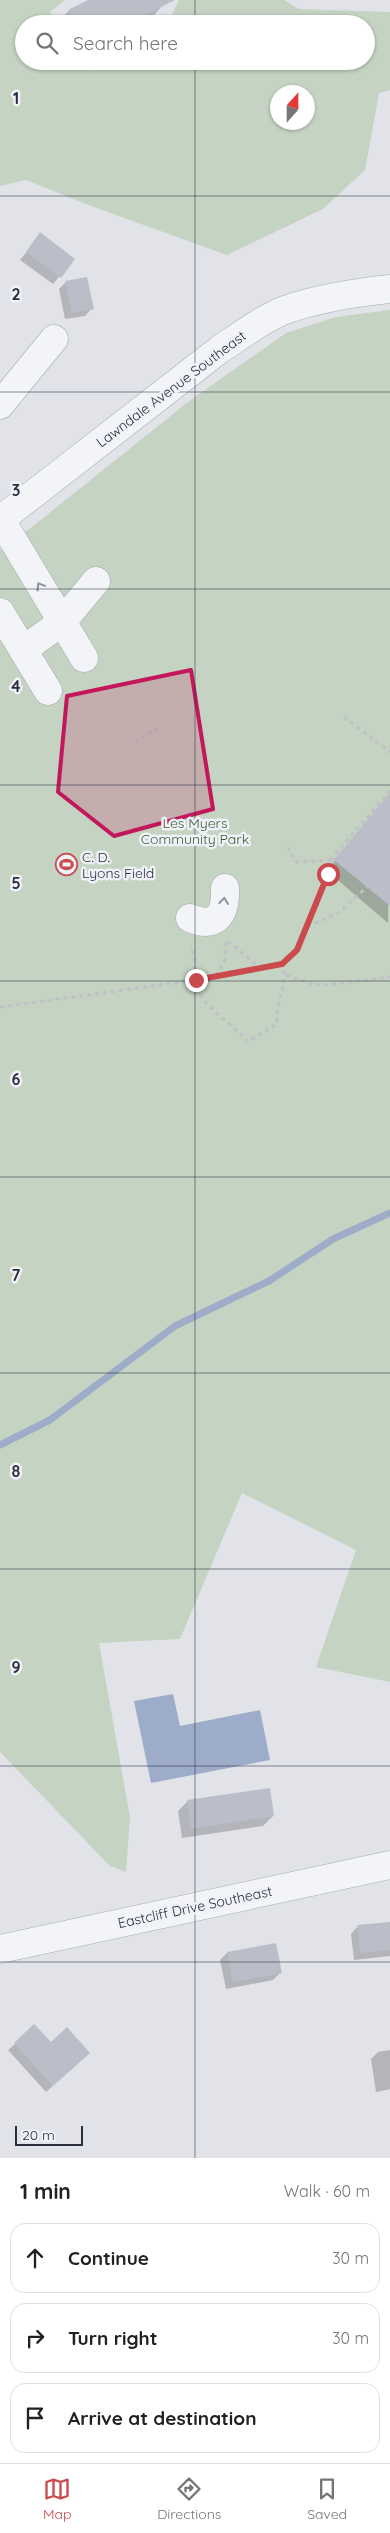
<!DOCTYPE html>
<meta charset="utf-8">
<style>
body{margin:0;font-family:Quicksand,sans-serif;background:#f2f2f2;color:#202124}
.compass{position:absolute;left:270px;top:85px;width:45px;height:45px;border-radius:50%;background:#fff;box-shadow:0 1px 4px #0004;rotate:21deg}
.scale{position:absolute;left:15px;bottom:12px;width:68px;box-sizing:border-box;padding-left:5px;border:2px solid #2a2f40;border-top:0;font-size:14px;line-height:18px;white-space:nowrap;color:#2a2f40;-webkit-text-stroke:4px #f0f2f7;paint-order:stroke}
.stop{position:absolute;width:15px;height:15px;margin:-11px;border:4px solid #ca4a4d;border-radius:50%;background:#fff}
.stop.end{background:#ca4a4d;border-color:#fff;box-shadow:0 1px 5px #0008}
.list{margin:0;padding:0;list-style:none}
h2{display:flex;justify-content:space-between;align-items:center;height:65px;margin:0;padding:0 20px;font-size:21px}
h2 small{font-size:16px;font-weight:400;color:#757577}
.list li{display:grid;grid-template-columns:32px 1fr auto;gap:15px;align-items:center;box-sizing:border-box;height:70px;margin:0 10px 10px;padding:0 10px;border:1px solid #e0e0e0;border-radius:15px}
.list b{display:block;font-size:19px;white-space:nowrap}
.list em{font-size:16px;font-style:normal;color:#757577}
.icon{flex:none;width:28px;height:28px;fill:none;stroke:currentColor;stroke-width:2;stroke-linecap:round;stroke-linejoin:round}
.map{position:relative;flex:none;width:390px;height:2158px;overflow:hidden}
.search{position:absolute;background:#fff;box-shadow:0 1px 4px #0004;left:15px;right:15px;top:15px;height:55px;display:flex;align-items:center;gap:12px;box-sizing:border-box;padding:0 18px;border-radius:28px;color:#757577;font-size:19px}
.sheet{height:305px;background:#fff}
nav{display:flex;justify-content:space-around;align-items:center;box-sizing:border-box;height:70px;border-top:1px solid #e0e0e0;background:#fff;font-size:14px;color:#757577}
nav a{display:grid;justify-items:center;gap:2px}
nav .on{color:#ca4a4d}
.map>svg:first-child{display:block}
</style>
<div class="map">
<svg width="390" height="2158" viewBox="0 0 390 2158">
<rect width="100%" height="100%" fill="#e1e3e9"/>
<g fill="#c4d3c2" fill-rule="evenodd">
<path d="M0,0H65L50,12L58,24H24V61H85L92,71L107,61H366V24H163L170,19L179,0H284L299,9L390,12V90L379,93L365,170L323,209L227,255L91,206L26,180L0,186ZM278,92H308V122H278Z"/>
<polygon points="390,310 390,1682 316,1667 356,1550 242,1493 180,1639 99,1643 130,1817 126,1872 110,1866 0,1752 0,550 33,526 188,402 286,333 336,317"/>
</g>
<polygon fill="#9dacc8" points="173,1694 180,1726 260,1710 270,1760 151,1783 134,1701"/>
<g fill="#0003">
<polygon points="90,0 161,0 163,5 154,15 135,24 61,24 59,20 69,11"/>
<polygon points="41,234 74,259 53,284 20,260"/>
<polygon points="66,282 92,308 85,316 65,319 59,289"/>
<polygon points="381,806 390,814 388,923 326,870"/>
<polygon points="188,1801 273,1816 263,1826 182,1838 178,1811"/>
<polygon points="390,1923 390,1956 354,1960 351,1934 358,1926"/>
<polygon points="227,1953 280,1973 273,1980 226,1989 220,1960"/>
<polygon points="15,2044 51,2044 81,2060 46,2092 8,2050"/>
<polygon points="390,2050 390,2089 376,2092 371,2059 378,2052"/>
</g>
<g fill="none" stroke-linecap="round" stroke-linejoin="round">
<polyline stroke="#9dacc8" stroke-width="7" points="0,1445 50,1420 175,1326 269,1281 333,1239 390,1213"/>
</g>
<g fill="#bbbec9">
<polygon points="88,0 175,0 127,24 75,24 68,10"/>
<polygon points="40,232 75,259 61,278 26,252"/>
<polygon points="87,277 94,309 72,313 65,281"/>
<polygon points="390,793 390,906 334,860"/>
<polygon points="270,1788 274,1816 191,1829 187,1800"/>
<polygon points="390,1922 390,1950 360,1953 357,1925"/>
<polygon points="276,1943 282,1973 233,1982 227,1952"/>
<polygon points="34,2024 51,2042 67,2027 90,2053 53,2086 14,2043"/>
</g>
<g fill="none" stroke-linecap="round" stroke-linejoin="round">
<defs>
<g id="minor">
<polyline points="0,405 54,339"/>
<path d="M0,520L219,350C240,336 262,319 285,310C319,298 355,293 390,289"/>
<polyline points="1,520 84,658"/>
<polyline points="0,612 48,691"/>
<polyline points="23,650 62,622 96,581"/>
<path d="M190,918C216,929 226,915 225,888"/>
<polyline points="0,1949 390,1865"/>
</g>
</defs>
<use href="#minor" stroke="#a6a9b3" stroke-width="29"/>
<g stroke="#bfc1c7" stroke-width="3" stroke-dasharray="4 4" stroke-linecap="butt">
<polyline points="344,717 390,752"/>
<polyline points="135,742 158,728"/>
<polyline points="330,860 390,791"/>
<polyline points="307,926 337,914 367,887"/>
<polyline points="228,941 260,968"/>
<path d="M282,963C289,984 275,1003 277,1024L247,1042C232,1021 198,1007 196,980Z"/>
<polyline points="282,963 297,950 334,860 297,862 288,848 286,849"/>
<polyline points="286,975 312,984 327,985 390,977"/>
<polyline points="216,976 225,960 226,942"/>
<polyline points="0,1007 196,980 194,956 190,945"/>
</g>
<use href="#minor" stroke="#f3f4f7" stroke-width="28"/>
</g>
<defs><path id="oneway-chevron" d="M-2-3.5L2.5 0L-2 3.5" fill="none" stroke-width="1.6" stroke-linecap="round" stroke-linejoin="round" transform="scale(1.25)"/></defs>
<g stroke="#8e929c">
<use href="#oneway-chevron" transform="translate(40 586) rotate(-121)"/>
<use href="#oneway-chevron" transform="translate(224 901) rotate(-83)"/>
</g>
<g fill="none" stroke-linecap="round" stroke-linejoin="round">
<polyline stroke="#ca4a4d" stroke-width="6" points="196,980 282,964 297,950 328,874"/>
</g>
<path fill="#c2185b" fill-opacity="0.2" stroke="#c2185b" stroke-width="4" stroke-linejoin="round" d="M191,670L213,809L114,836L58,792L67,696Z"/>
<path fill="none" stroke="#2a2f40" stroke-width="1" stroke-opacity="0.55" d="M195,0V24M195,61V2158M0,196H390M0,392H390M0,589H390M0,785H390M0,981H390M0,1177H390M0,1373H390M0,1569H390M0,1766H390M0,1962H390"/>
<defs>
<symbol id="stadium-ring" viewBox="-11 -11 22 22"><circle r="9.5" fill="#f0f2f7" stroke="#ca4a4d" stroke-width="1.5"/><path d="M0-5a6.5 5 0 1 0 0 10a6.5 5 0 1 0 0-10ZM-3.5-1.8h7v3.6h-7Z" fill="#ca4a4d"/></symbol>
</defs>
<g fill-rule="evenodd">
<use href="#stadium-ring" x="54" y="852" width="25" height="25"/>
</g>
<g text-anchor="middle" stroke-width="5" stroke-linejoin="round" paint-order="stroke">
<g font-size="14" fill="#2a2f40" stroke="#f0f2f7">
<text transform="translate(171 389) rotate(-37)" y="5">Lawndale Avenue Southeast</text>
<text transform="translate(195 1907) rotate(-12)" y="5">Eastcliff Drive Southeast</text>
</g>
<g font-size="14" fill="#3a5b37" stroke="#f0f2f7">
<text x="195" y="828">Les Myers<tspan x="195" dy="16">Community Park</tspan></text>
</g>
<g font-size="14" fill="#2a2f40" stroke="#f0f2f7" text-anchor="start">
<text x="82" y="862">C. D.<tspan x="82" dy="16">Lyons Field</tspan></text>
</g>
</g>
<g font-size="16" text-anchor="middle" font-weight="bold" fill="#2a2f40" stroke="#f0f2f7" stroke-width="5" stroke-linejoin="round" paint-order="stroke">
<text x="16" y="104">1</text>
<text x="16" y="300">2</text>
<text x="16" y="496">3</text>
<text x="16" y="692">4</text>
<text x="16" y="889">5</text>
<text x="16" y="1085">6</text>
<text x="16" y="1281">7</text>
<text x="16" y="1477">8</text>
<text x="16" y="1673">9</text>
</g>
</svg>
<svg class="compass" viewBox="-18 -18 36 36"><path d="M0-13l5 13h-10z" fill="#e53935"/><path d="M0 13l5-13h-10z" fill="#757577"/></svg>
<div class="scale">20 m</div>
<div class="stop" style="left:328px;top:874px"></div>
<div class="stop end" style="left:196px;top:980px"></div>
<div class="search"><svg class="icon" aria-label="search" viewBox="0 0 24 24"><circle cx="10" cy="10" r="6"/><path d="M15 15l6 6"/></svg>Search here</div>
</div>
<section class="sheet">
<h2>1 min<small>Walk · 60 m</small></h2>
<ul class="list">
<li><svg class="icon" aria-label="ahead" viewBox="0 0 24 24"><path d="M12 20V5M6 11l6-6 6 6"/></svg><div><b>Continue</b></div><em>30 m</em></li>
<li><svg class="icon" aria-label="right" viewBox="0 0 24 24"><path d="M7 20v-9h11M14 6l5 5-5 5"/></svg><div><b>Turn right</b></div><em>30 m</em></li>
<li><svg class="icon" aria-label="arrive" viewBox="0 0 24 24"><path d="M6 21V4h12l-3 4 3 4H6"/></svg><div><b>Arrive at destination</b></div></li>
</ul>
</section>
<nav>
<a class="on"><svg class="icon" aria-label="map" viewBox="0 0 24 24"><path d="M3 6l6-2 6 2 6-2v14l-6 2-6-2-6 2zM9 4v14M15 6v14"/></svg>Map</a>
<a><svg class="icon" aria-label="directions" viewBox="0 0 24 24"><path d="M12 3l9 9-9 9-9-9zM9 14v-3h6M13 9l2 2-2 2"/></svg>Directions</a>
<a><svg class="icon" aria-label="saved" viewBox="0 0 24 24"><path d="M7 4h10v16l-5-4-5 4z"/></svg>Saved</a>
</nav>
